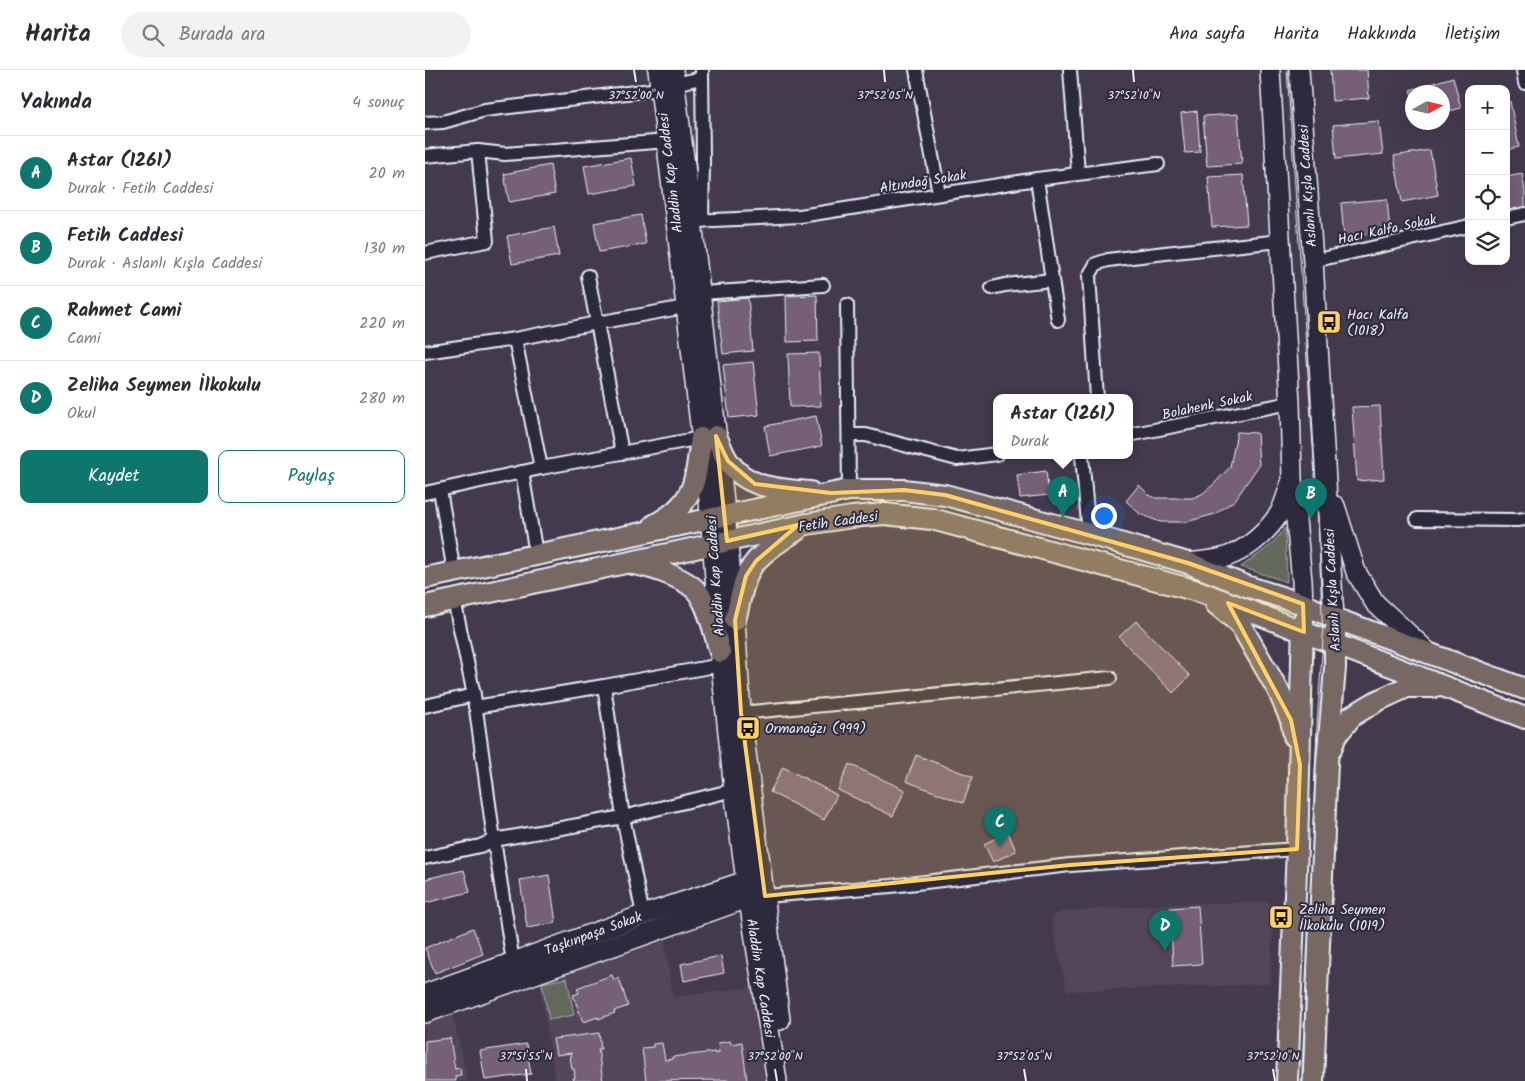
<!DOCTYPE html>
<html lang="tr">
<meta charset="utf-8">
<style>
body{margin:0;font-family:Kalam,sans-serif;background:#f2f2f3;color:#2b2b33}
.controls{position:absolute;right:15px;top:15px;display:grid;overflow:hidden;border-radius:10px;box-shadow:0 5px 20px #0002}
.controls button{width:45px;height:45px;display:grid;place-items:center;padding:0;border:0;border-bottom:1px solid #e1e1e2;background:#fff;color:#2b2b33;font:25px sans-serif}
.compass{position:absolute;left:980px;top:15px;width:45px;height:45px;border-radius:50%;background:#fff;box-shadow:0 5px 20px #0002;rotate:82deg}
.you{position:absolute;left:678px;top:445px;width:18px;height:18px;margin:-12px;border:4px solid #fff;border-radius:50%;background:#1a73e8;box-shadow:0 0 0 8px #1a73e833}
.badge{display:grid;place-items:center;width:32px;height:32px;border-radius:50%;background:#0f766e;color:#fff;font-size:16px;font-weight:700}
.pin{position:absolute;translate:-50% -41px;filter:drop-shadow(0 1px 2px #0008)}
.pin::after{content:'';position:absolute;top:26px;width:18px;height:15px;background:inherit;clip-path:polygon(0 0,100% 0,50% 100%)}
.popup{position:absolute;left:568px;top:324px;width:140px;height:65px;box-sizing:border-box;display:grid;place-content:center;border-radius:10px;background:#fff;filter:drop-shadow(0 1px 4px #0005);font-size:16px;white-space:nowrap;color:#7c7c81}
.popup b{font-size:19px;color:#2b2b33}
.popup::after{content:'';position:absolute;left:50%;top:100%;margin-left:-10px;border:10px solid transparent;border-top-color:#fff}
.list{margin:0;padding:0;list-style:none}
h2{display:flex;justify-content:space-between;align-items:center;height:65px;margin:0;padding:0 20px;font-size:21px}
h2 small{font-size:16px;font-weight:400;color:#7c7c81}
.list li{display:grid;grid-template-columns:32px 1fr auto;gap:15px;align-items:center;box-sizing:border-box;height:75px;padding:0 20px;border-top:1px solid #e1e1e2}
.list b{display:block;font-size:19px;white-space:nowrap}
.list p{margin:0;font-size:16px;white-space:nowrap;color:#7c7c81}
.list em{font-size:16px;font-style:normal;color:#7c7c81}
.actions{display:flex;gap:10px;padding:15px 20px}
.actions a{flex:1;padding:11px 0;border:1px solid #0f766e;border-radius:10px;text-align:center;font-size:18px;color:#0f766e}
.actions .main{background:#0f766e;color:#fff}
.icon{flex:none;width:28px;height:28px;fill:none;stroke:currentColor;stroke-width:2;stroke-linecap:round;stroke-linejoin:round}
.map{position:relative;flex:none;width:1100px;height:1011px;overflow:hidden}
header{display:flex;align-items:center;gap:30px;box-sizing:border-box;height:70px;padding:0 25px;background:#fff;border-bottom:1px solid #e1e1e2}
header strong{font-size:24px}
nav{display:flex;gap:28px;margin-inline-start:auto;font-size:18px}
.search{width:350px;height:45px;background:#f2f2f3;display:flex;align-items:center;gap:12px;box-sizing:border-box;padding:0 18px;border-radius:28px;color:#7c7c81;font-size:19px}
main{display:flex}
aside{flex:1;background:#fff}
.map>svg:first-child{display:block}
</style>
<header>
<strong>Harita</strong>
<div class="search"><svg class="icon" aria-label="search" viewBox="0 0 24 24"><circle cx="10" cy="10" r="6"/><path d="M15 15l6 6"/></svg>Burada ara</div>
<nav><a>Ana sayfa</a><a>Harita</a><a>Hakkında</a><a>İletişim</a></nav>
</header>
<main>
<aside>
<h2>Yakında<small>4 sonuç</small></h2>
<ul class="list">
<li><span class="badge">A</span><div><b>Astar (1261)</b><p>Durak · Fetih Caddesi</p></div><em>20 m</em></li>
<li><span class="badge">B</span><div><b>Fetih Caddesi</b><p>Durak · Aslanlı Kışla Caddesi</p></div><em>130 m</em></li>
<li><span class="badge">C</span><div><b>Rahmet Cami</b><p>Cami</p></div><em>220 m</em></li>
<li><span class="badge">D</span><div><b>Zeliha Seymen İlkokulu</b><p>Okul</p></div><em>280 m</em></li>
</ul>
<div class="actions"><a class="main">Kaydet</a><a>Paylaş</a></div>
</aside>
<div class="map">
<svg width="1100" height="1011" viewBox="0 0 1100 1011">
<rect width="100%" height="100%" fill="#443a4e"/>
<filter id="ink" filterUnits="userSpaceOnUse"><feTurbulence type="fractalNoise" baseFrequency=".02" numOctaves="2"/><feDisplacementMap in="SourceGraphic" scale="10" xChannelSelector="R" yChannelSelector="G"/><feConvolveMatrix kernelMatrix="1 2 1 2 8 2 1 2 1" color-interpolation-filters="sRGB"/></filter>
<g filter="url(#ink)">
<g fill="#53455a">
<polygon points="844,832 849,836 845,914 642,921 626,849 634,842 742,834"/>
<polygon points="239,865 248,927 326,917 340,1011 130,1011 114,910"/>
<polygon points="27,942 43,1011 0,1011 0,951"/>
</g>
<g fill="#646a5c" stroke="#a6aeaa">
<polygon points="860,458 862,512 816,497 846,475"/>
<polygon points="142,908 149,945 124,950 117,913"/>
</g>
<g fill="#756077" stroke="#e8f1f8">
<polygon points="905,0 942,0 944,28 907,31"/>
<polygon points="1028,7 1036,38 1018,43 1018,22 988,22 988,28 985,20"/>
<polygon points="1085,31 1094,77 1081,80 1081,32"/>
<polygon points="772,41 775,82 760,83 756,43"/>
<polygon points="813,44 817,94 782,96 778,46"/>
<polygon points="954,51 958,84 911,89 908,55"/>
<polygon points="1005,80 1013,125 977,132 969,86"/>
<polygon points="206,88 211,116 164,124 159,96"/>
<polygon points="125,95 130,124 84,132 79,104"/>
<polygon points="1097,104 1100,121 1100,137 1081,141 1081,107"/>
<polygon points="818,105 822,155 787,157 783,107"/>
<polygon points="962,129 965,162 919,167 916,133"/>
<polygon points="216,145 221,174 174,182 169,153"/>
<polygon points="129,157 134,186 87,194 82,166"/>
<polygon points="392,225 393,271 362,272 361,226"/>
<polygon points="323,228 328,281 298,284 292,231"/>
<polygon points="394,283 396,336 365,337 363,284"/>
<polygon points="328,292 334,345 304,348 298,295"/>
<polygon points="955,336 959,409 932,411 927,337"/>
<polygon points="391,346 397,376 345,386 340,356"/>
<polygon points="812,362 832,363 834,395 810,430 790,444 761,452 735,452 715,444 701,431 714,415 725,426 731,428 767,428 777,424 789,414 805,397"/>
<polygon points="621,401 624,425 595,428 592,405"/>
<polygon points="711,551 765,606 748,623 694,567"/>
<polygon points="491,685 548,707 538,733 481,711"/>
<polygon points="424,694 480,720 468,746 413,720"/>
<polygon points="358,697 412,725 399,750 345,722"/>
<polygon points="583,762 591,781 568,792 559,774"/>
<polygon points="39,800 45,822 0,833 0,809"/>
<polygon points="124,805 131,853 102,858 95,810"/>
<polygon points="773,836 777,894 748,896 745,838"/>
<polygon points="48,858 58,884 10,903 0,878"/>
<polygon points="296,886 299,903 259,911 256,894"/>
<polygon points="187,905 189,910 194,908 203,936 189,941 190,943 173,949 173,947 158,952 148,925 154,923 152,918"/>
<polygon points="174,963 176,979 173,979 178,1011 149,1011 148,1008 150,1008 149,999 147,999 145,986 147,986 146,983 131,985 128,969"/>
<polygon points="25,968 30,999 35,998 36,1005 30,1006 31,1011 0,1011 0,971"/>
<polygon points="305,971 306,974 317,972 322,1011 302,1011 302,1010 221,1011 217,978 228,977 228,974 237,973 240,990 247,989 247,987 290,982 290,984 294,983 293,973"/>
<polygon points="101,974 106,1004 60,1010 55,981"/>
</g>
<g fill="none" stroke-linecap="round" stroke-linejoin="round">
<defs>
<g id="street">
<polyline points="277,0 278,91 277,151"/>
<polyline points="491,0 514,123"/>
<polyline points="645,0 653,103"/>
<polyline points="1098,0 1100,13"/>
<polyline points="249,14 277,8"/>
<polyline points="0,53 18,52 60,40 235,19"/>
<polyline points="0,86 53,81 80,84 242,71"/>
<polyline points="612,109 633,250"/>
<polyline points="1081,148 1100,144"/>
<polyline points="267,151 375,146 612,109 733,94"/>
<polyline points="0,183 62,171 53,81"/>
<polyline points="888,191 1044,156"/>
<polyline points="163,206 197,383"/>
<polyline points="567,218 580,215 627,210"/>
<polyline points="276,223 398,215"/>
<polyline points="422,235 424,420"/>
<polyline points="90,269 116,398"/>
<polyline points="0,282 90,269 172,253 260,237"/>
<polyline points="672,328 664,206 671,194 683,190 740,183 856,171"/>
<polyline points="424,365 441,365 532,389 572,384"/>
<polyline points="704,365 865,333"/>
<polyline points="657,386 664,464"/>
<polyline points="97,402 111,484"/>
<polyline points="15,420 29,502"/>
<polyline points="0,423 116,398 276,368"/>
<polyline points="992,449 1092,450 1100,449"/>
<polyline points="29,530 49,625 69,770 88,892"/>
<polyline points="179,616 296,595"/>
<polyline points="0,636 49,625"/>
<polyline points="50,637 179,616 198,747 218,845"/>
<polyline points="316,643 685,608"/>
<polyline points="0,788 55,776 69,770 198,747 309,720"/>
<polyline points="340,826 466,816 645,795 872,779"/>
</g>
<g id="secondary">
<polyline points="233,0 284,430 293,546 296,595 309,720 321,811 352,1011"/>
<polyline points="248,0 267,151 298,422 310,550 316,643 355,950"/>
<polyline points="845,0 865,333 867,409 877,511 878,534"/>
<polyline points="874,0 888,191 909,548"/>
<polyline points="910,436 931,502 950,533 1003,582"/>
<path d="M763,493C775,491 789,491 801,487C823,479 841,463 854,444C859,436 862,424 865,415"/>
<polyline points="0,924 218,845 321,811 332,810"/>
<polyline points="0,943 323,828 334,827"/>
</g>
<g id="primary">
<path d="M291,366C295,374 298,384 303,391C322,419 354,419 385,422"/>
<path d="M229,455C271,433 270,412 276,368"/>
<path d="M208,494C226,497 263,508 274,524C285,540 289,563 295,582"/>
<polyline points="0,508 424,420 479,420 520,425 664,464 763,493 821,516 878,534 909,548 1100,619"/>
<polyline points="791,534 815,554 853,620 866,650 869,666"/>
<polyline points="0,536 382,454 427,447 459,444 507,449 776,522 1100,648"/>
<path d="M310,550C314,536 316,521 321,508C328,486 354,472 372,460"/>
<polyline points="906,679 911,666 927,646 952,631 982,617 1008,617"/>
<polyline points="862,1011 872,779 878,551"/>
<polyline points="888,1011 902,693 910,598 910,561"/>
</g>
</defs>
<use href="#street" stroke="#e8f1f8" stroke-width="16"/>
<use href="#secondary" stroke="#e8f1f8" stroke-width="22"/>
<use href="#primary" stroke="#e8f1f8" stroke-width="24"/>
<use href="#street" stroke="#2f2a3d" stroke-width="12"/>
<use href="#secondary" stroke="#2f2a3d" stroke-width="19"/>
<use href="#primary" stroke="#776864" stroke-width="20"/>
<polyline stroke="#e8f1f8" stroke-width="1" points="862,0 893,448 898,569 892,655 878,1011"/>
</g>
</g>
<path fill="#ffd166" fill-opacity="0.2" stroke="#ffd166" stroke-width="4" stroke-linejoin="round" d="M291,366L303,391L330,414L406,423L479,420L520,425L763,493L878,534L879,562L803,533L866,650L875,695L872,779L645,795L340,826L316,643L310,550L321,506L331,491L373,455L302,471Z"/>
<path fill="none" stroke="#e8f1f8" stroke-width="2" d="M209,0L211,12M459,0L460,12M708,0L709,12M101,999L102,1011M350,999L352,1011M599,999L601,1011M848,999L850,1011"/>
<defs>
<symbol id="bus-square" viewBox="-11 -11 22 22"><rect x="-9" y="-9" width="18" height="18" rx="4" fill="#ffd166" stroke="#2f2a3d"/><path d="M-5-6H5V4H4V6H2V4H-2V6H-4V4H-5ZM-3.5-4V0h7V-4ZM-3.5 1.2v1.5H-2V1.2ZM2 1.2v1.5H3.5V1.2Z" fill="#111"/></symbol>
</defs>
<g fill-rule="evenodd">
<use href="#bus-square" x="890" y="238" width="28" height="28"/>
<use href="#bus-square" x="309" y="644" width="28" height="28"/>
<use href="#bus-square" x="842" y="833" width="28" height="28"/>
</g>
<g text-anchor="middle" stroke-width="4" stroke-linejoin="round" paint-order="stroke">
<g font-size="14" fill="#e8f1f8" stroke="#2f2a3d">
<text transform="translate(245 103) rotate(-97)" y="5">Aladdin Kap Caddesi</text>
<text transform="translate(498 111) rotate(-9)" y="5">Altındağ Sokak</text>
<text transform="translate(882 116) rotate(-94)" y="5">Aslanlı Kışla Caddesi</text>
<text transform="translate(962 159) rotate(-12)" y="5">Hacı Kalfa Sokak</text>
<text transform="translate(782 335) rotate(-12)" y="5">Bolahenk Sokak</text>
<text transform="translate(413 451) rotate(-8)" y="5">Fetih Caddesi</text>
<text transform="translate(290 506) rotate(-94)" y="5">Aladdin Kap Caddesi</text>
<text transform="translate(907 520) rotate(-93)" y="5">Aslanlı Kışla Caddesi</text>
<text transform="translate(168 863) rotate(-20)" y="5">Taşkınpaşa Sokak</text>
<text transform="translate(336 908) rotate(81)" y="5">Aladdin Kap Caddesi</text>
</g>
<g font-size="14" fill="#e8f1f8" stroke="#2f2a3d" text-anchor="start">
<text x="922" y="249">Hacı Kalfa<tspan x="922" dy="16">(1018)</tspan></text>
<text x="340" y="663">Ormanağzı (999)</text>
<text x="874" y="844">Zeliha Seymen<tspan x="874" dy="16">İlkokulu (1019)</tspan></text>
</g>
</g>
<g font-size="12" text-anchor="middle" fill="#e8f1f8" stroke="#2f2a3d" stroke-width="4" stroke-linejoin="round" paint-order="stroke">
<text x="211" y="29">37°52'00"N</text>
<text x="460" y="29">37°52'05"N</text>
<text x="709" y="29">37°52'10"N</text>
<text x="101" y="990">37°51'55"N</text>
<text x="350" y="990">37°52'00"N</text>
<text x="599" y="990">37°52'05"N</text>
<text x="848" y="990">37°52'10"N</text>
</g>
</svg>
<div class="controls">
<button>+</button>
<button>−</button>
<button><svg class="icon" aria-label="locate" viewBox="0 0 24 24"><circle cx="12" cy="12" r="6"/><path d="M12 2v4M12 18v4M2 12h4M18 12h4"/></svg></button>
<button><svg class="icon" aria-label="layers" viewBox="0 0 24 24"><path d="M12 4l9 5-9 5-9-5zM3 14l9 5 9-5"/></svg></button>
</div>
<svg class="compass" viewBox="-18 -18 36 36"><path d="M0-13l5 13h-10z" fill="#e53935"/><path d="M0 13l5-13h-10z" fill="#7c7c81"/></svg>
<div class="you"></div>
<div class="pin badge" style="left:638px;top:447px">A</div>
<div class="popup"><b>Astar (1261)</b>Durak</div>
<div class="pin badge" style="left:886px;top:449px">B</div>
<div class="pin badge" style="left:575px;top:777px">C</div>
<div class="pin badge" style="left:740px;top:881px">D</div>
</div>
</main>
